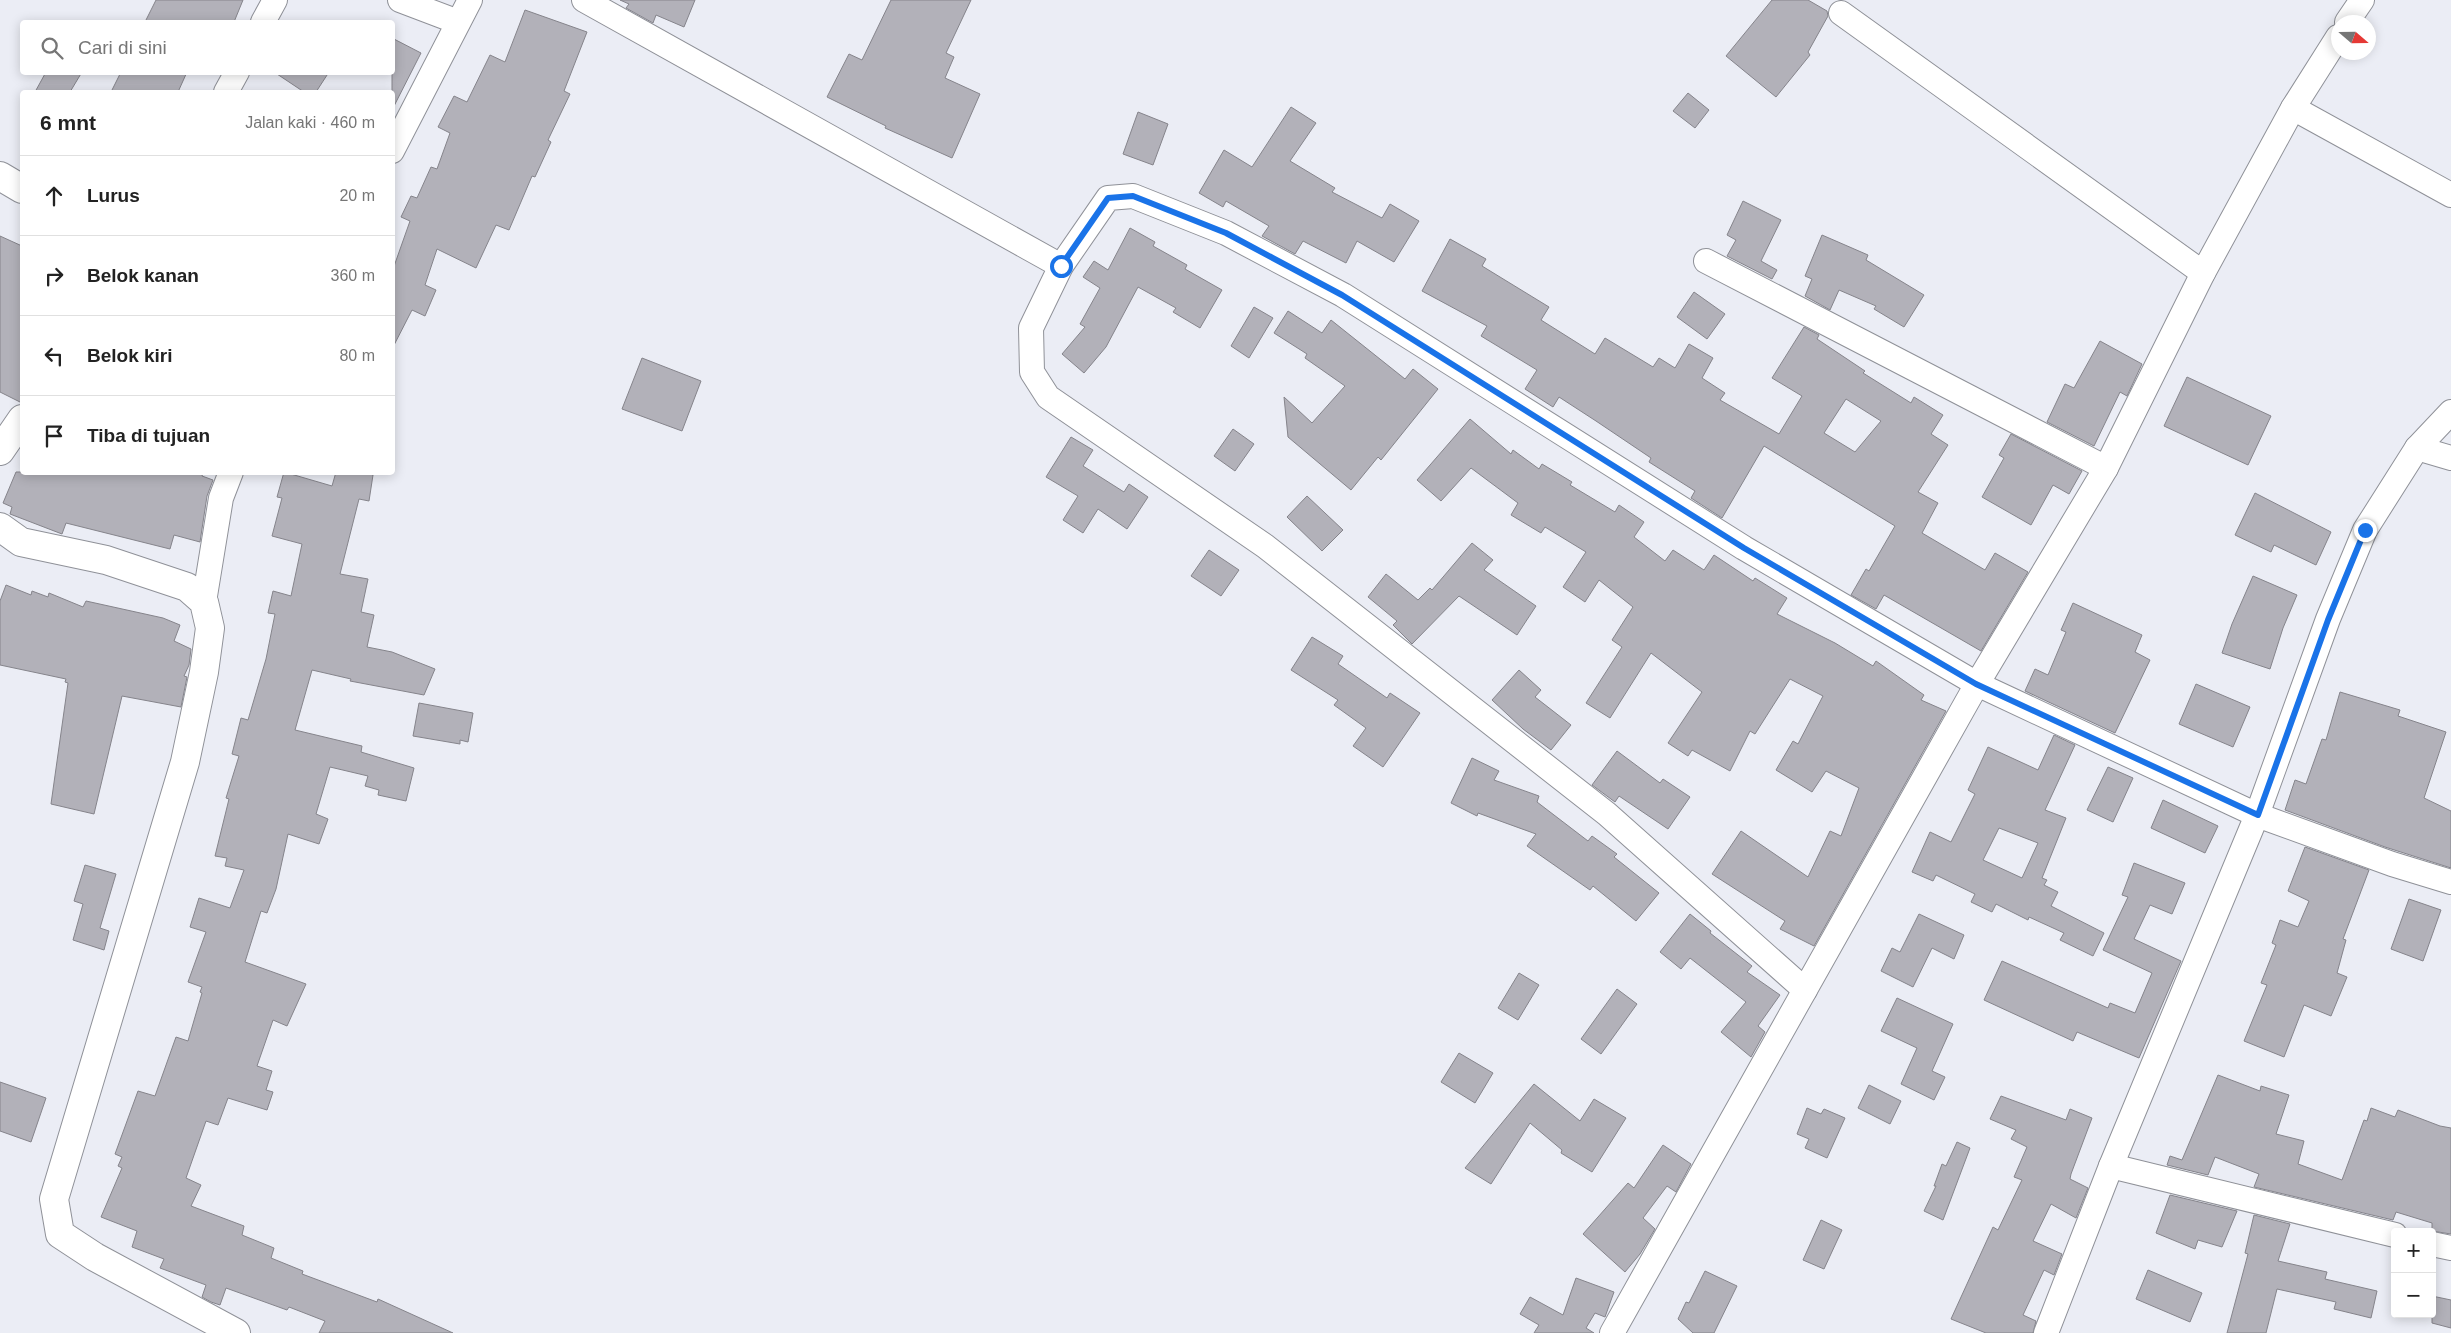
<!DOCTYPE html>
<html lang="id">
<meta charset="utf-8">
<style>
body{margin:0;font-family:Helvetica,sans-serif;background:#f2f2f2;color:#222}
.controls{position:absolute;right:15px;bottom:15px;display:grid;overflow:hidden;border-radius:5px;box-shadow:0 2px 12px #0003}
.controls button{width:45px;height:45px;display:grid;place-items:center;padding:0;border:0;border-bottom:1px solid #e0e0e0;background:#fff;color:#222;font:25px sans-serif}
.compass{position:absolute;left:2331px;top:15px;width:45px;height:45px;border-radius:50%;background:#fff;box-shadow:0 2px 12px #0003;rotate:110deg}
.stop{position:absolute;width:15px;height:15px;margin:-11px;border:4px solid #1a73e8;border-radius:50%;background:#fff}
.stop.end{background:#1a73e8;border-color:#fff;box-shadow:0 1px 5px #0008}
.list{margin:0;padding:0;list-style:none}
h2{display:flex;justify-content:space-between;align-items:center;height:65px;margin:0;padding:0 20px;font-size:21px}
h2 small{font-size:16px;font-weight:400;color:#767676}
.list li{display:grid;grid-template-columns:32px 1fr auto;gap:15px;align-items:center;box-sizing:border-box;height:80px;padding:0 20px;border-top:1px solid #e0e0e0}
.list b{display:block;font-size:19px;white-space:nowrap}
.list em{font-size:16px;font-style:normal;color:#767676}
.icon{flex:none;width:28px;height:28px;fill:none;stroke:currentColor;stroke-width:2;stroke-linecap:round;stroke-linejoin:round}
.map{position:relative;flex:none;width:2451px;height:1333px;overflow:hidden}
.search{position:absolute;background:#fff;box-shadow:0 2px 12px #0003;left:20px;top:20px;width:375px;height:55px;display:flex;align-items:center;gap:12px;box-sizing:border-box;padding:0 18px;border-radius:5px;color:#767676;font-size:19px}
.panel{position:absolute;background:#fff;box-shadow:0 2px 12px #0003;left:20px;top:90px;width:375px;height:385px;border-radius:5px}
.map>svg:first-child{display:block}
</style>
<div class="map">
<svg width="2451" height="1333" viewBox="0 0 2451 1333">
<rect width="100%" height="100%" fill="#ebedf5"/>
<g fill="#b2b1b9" stroke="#85848b" fill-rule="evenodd">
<polygon points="156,0 243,0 234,22 145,22"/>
<polygon points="620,0 695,0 684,27 656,15 653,23 626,8 629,4"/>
<polygon points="891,0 971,0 946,53 954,57 945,78 980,94 952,158 885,128 886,126 827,97 849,54 862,60"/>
<polygon points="1772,0 1808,0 1827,11 1828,16 1808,52 1810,55 1776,97 1726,56"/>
<polygon points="525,10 587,32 564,91 570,94 548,140 551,142 535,177 532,176 509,230 496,225 476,268 437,249 425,285 436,290 425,316 412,310 392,349 392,272 410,221 401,217 411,196 417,198 431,167 437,169 450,133 438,127 454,96 467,102 490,55 505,62"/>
<polygon points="392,38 421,53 392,110"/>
<polygon points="46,72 82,72 70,92 35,92"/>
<polygon points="121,72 187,72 178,92 111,92"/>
<polygon points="274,72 329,72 316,92 304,92"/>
<polygon points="1688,93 1709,110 1695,128 1673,111"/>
<polygon points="1291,107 1316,123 1290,161 1335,188 1332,192 1382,218 1390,204 1419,221 1394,262 1357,241 1346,263 1303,241 1295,254 1262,236 1269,226 1226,201 1223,207 1199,193 1224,150 1252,167"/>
<polygon points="1138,112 1168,124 1153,165 1123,154"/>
<polygon points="1743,201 1781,220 1761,261 1777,270 1772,279 1727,256 1736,240 1727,235"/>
<polygon points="1130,228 1155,242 1153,246 1187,265 1185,269 1222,290 1200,328 1173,312 1176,308 1138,287 1106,347 1084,373 1062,354 1085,327 1080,324 1100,288 1083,277 1094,261 1108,270"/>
<polygon points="1822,235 1868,255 1866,260 1924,295 1904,327 1874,309 1876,306 1839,290 1830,310 1805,296 1812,279 1805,276"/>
<polygon points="0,236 22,246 22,403 0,392"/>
<path d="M1450,239L1486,259L1482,266L1549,307L1541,320L1595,354L1605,338L1653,367L1659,358L1675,368L1689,344L1713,358L1702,378L1725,393L1720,400L1779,434L1802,396L1772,378L1804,327L1819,335L1817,339L1865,371L1863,373L1911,403L1914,397L1943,415L1931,434L1948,445L1918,492L1938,503L1922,533L1985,570L1995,553L2028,572L1981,651L1884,595L1876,609L1851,595L1866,569L1869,571L1895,526L1764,446L1722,518L1691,498L1695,491L1649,462L1651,458L1596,421L1559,397L1553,407L1525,389L1537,370L1481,336L1487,326L1422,291ZM1846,399L1881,421L1855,452L1824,433Z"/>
<polygon points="1694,292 1725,314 1707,339 1677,317"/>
<polygon points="1254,307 1273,318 1249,358 1231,346"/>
<polygon points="1288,311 1322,333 1331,320 1405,379 1413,369 1438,389 1381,460 1378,457 1351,490 1288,437 1284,397 1312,423 1345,386 1305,358 1307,354 1274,333"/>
<polygon points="2100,341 2142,364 2127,396 2120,392 2094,446 2047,422 2065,384 2074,388"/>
<polygon points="642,358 701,381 682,431 622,409"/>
<polygon points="2187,377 2271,416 2248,465 2164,426"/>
<polygon points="1470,419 1511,454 1513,450 1539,469 1542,464 1572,482 1570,485 1615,512 1619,505 1644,522 1634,537 1665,561 1673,550 1704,570 1714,555 1753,581 1755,578 1787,598 1777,614 1835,643 1873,666 1876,661 1924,695 1921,700 1946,711 1814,946 1780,929 1785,921 1712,874 1741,831 1808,877 1830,831 1841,836 1859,788 1826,771 1812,792 1776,770 1793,741 1798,744 1823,696 1790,679 1755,734 1750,731 1730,771 1692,750 1688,756 1668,743 1702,692 1651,653 1610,718 1586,703 1622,647 1612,640 1633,607 1599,580 1585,602 1563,587 1586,552 1545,527 1541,533 1511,515 1518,503 1471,468 1441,501 1417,480"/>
<polygon points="1233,429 1254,444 1235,471 1214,456"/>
<polygon points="2011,434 2082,471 2069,494 2053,485 2031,525 1982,497 2004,458 1999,455"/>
<polygon points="1071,437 1093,450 1083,466 1124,492 1129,484 1148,497 1127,529 1098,509 1083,533 1063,520 1078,496 1046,477"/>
<polygon points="16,472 203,472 202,476 213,480 207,496 200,542 174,535 170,549 66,523 62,534 10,514 12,507 3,503"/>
<polygon points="284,472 332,486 336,472 364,472 373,475 369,501 359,499 340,574 368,579 361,612 374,615 367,647 392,652 435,669 424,695 350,681 351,679 312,670 295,730 362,746 361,752 414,768 406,801 378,795 379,790 365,786 368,776 330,767 316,814 328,819 319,844 288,834 276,889 267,913 261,911 245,962 306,984 287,1026 273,1020 257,1066 272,1071 266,1090 273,1092 267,1110 228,1098 218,1125 206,1121 186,1178 201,1185 191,1206 244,1226 242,1235 274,1248 271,1258 303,1271 302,1274 377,1302 378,1299 453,1333 319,1333 325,1321 289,1307 287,1310 226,1288 220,1305 211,1302 202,1297 206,1285 160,1268 164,1259 132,1247 137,1231 101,1217 122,1168 118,1166 122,1157 115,1154 138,1091 155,1096 176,1037 188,1041 202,993 200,992 202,987 188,982 206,932 190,927 199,898 230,908 244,870 225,866 227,858 215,856 229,799 226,798 239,756 232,754 241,718 248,720 266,659 275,614 268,613 273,591 291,596 302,544 272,536 282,498 277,497"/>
<polygon points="2255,493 2331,532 2316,565 2274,545 2271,552 2235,535"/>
<polygon points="1307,496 1343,530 1322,551 1287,517"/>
<polygon points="1472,543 1493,560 1484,570 1536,606 1517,635 1459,596 1412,644 1393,625 1397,621 1368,597 1386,574 1418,600 1430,588 1432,590"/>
<polygon points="1209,550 1239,570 1221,596 1191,576"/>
<polygon points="2253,576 2297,595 2283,628 2270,669 2222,653 2232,624"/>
<polygon points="6,585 31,595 32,591 48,597 49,593 83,607 86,601 163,618 180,625 174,641 191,649 189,665 184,676 187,677 181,707 122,696 94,814 51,804 68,683 65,682 66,679 0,665 0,601"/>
<polygon points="2073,603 2142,635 2135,652 2150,660 2115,733 2025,691 2035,669 2048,675 2066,632 2061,630"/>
<polygon points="1312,637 1343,656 1338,664 1387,698 1390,693 1420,713 1383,767 1353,746 1366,728 1334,705 1338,700 1291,670"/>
<polygon points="1519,670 1541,690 1535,697 1571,725 1551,750 1523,729 1492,700"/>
<polygon points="2196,684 2250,707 2233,747 2179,724"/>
<polygon points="2340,692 2400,710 2398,716 2446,732 2424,798 2451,811 2451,868 2385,847 2285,810 2295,780 2306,784 2322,739 2326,740"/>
<polygon points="419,703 473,713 468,742 460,740 460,744 413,736"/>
<path d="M2054,735L2075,745L2045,810L2066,818L2042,878L2047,880L2044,885L2058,892L2051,906L2104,933L2093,956L2060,940L2064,933L2029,917L2028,920L1996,904L1992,912L1971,902L1975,894L1936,875L1933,881L1912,872L1930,832L1951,842L1975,794L1968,790L1988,747L2038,770ZM1999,828L2038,843L2022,878L1983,860Z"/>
<polygon points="1617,751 1660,783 1663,779 1690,797 1668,829 1619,796 1615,802 1592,785"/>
<polygon points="1472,758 1499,771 1494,780 1539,796 1537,802 1588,841 1592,836 1617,854 1614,857 1659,893 1636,921 1593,886 1590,890 1527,846 1536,834 1478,813 1477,816 1451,803"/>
<polygon points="2108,767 2133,778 2113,822 2087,810"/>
<polygon points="2163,800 2218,826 2205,853 2151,828"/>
<polygon points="2305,847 2369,870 2343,939 2346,940 2337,973 2347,977 2331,1016 2304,1005 2284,1057 2244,1041 2267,985 2261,983 2276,945 2272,943 2280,920 2298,927 2309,901 2288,891"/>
<polygon points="2134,863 2185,883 2172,914 2150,905 2134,939 2181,961 2139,1058 2077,1032 2073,1041 1984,1000 2002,961 2108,1008 2110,1003 2135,1013 2152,973 2103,950 2128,897 2122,895"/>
<polygon points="85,865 116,874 100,928 109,931 104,950 73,940 83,904 74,901"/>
<polygon points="2409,899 2441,910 2423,961 2391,949"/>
<polygon points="1690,914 1711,931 1710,933 1752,966 1747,972 1780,995 1758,1026 1765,1032 1751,1057 1721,1032 1746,1002 1690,958 1681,969 1660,952"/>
<polygon points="1919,914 1964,935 1954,959 1932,948 1913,987 1881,971 1892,948 1900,952"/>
<polygon points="1519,973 1539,985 1518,1020 1498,1008"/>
<polygon points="1617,989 1637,1004 1601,1054 1581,1039"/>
<polygon points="1897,998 1953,1024 1932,1071 1945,1077 1934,1100 1901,1084 1917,1048 1881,1031"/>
<polygon points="1459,1053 1493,1073 1475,1103 1441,1082"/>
<polygon points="2218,1075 2260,1091 2261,1086 2289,1095 2276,1134 2304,1141 2298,1164 2342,1180 2364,1120 2367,1121 2371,1108 2395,1117 2398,1110 2440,1126 2451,1128 2451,1234 2432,1231 2432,1223 2396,1212 2393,1220 2254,1187 2259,1174 2215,1157 2208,1175 2167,1165 2170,1156 2182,1160"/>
<polygon points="0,1082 46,1098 31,1142 0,1131"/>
<polygon points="1534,1084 1580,1121 1594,1099 1626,1118 1592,1172 1561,1153 1562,1150 1530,1123 1491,1184 1465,1168"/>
<polygon points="1869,1085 1901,1101 1890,1124 1858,1108"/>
<polygon points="2001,1096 2066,1120 2070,1109 2092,1118 2071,1174 2070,1179 2088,1188 2076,1218 2051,1204 2033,1241 2062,1254 2054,1275 2044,1270 2023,1315 2036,1321 2033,1333 1986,1333 1951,1319 1993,1227 1998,1230 2022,1180 2014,1177 2027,1147 2011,1139 2016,1130 1990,1119"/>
<polygon points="1807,1108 1821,1114 1824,1109 1845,1118 1827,1158 1805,1148 1809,1139 1797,1134"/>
<polygon points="1957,1142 1970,1148 1943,1220 1924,1211 1936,1186 1934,1186 1942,1164 1946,1166"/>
<polygon points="1663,1145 1691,1164 1676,1192 1667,1186 1643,1218 1655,1229 1640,1254 1625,1272 1583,1234 1628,1183 1634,1188"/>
<polygon points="2170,1195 2237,1211 2222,1247 2198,1240 2195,1249 2156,1233"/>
<polygon points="2254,1215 2290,1224 2278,1261 2327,1272 2325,1279 2377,1291 2371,1318 2334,1309 2336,1302 2277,1289 2266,1333 2227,1333 2248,1254 2245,1253"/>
<polygon points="1821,1220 1842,1230 1824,1269 1803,1260"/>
<polygon points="2148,1270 2202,1293 2190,1322 2136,1299"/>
<polygon points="1705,1271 1737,1286 1714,1333 1693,1333 1678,1319 1686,1302 1689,1303"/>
<polygon points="1576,1278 1614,1292 1605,1317 1595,1313 1586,1328 1594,1333 1534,1333 1539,1325 1520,1314 1530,1297 1563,1315"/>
<polygon points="2432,1296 2451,1300 2451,1328 2432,1323"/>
</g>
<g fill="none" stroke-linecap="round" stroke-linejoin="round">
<defs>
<g id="minor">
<polyline points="400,0 458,22"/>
<polyline points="584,0 1061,266"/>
<polyline points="1841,13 2203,273"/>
<polyline points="263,22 275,0"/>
<polyline points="2347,22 2362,0"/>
<polyline points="226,92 237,72"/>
<polyline points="2293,108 2451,195"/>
<polyline points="392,151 470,0"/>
<polyline points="1706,261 2106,468"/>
<polyline points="2417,448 2451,458"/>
<polyline points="204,602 221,498 231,472"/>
<polyline points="1805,990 1607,814 1265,546 1048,397 1032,372 1031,328 1061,266 1108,198 1133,196 1226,233 1343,295 1744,548 1977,684 2257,815 2392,864 2451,882"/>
<polyline points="2111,1166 2395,1235"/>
<polyline points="2432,1244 2451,1248"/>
<polyline points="1612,1333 1977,684 2106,468 2203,273 2293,108 2338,37"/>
<polyline points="2046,1333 2111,1166 2257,815 2328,619 2365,530 2417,448 2451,412"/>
</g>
<g id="tertiary">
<polyline points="0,176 22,189"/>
<polyline points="0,451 22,419"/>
<polyline points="0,527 21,542 106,560 187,587 204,602 210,628 204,672 185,762 54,1199 60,1234 95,1257 236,1333"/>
</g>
</defs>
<use href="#minor" stroke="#8f9198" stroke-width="26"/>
<use href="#tertiary" stroke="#8f9198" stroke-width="30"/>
<use href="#minor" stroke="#fff" stroke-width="24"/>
<use href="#tertiary" stroke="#fff" stroke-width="28"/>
</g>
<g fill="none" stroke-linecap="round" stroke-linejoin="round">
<polyline stroke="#1a73e8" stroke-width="6" points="1061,266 1108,198 1133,196 1226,233 1342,295 1744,548 1976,684 2258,815 2328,620 2365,530"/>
</g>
</svg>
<div class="controls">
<button>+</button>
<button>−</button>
</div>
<svg class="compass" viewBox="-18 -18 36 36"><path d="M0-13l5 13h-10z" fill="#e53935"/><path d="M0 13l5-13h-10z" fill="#767676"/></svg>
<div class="stop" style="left:1061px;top:266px"></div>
<div class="stop end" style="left:2365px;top:530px"></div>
<div class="search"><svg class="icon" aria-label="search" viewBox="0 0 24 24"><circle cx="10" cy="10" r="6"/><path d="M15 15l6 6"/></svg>Cari di sini</div>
<section class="panel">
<h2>6 mnt<small>Jalan kaki · 460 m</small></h2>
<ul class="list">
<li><svg class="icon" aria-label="ahead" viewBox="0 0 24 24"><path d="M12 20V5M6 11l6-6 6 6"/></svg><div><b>Lurus</b></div><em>20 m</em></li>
<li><svg class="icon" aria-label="right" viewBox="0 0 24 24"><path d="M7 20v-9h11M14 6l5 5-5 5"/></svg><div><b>Belok kanan</b></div><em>360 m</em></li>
<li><svg class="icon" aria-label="left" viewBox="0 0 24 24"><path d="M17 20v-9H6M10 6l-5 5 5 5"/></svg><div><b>Belok kiri</b></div><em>80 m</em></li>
<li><svg class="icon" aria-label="arrive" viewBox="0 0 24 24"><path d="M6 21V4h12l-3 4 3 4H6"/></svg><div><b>Tiba di tujuan</b></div></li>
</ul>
</section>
</div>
